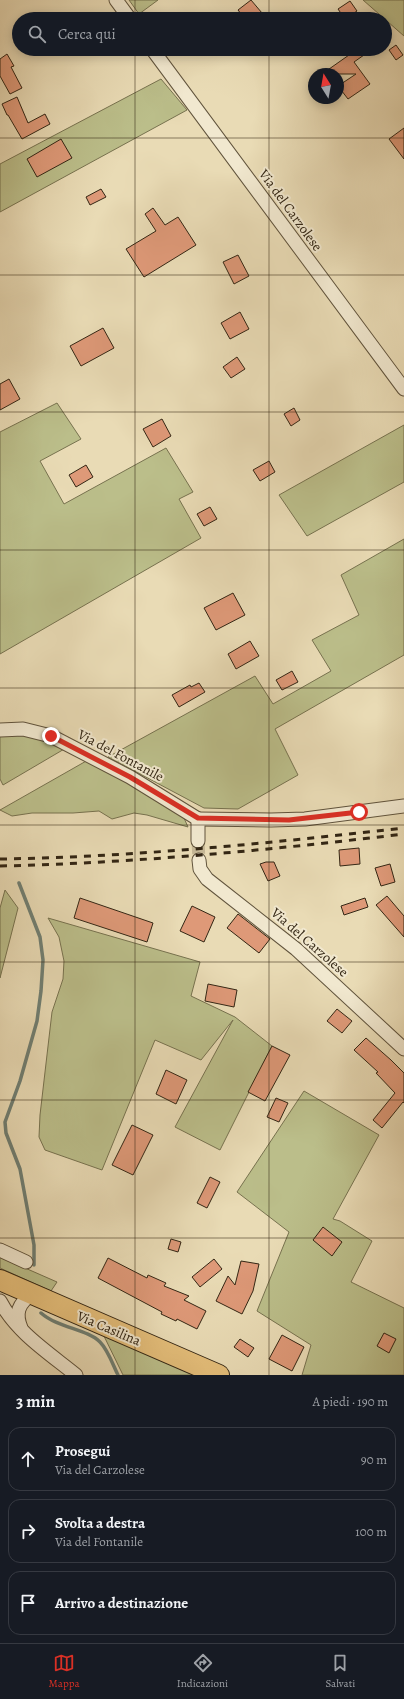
<!DOCTYPE html>
<html lang="it">
<meta charset="utf-8">
<style>
body{margin:0;font-family:Alegreya,serif;background:#242831;color:#f1f3f6}
.compass{position:absolute;left:308px;top:68px;width:36px;height:36px;border-radius:50%;background:#171b24;box-shadow:0 2px 10px #0003;rotate:349deg}
.stop{position:absolute;width:12px;height:12px;margin:-9px;border:3px solid #d93025;border-radius:50%;background:#fff}
.stop.end{background:#d93025;border-color:#fff;box-shadow:0 1px 4px #0008}
.list{margin:0;padding:0;list-style:none}
h2{display:flex;justify-content:space-between;align-items:center;height:52px;margin:0;padding:0 16px;font-size:17px}
h2 small{font-size:13px;font-weight:400;color:#9ea1a6}
.list li{display:grid;grid-template-columns:26px 1fr auto;gap:12px;align-items:center;box-sizing:border-box;height:64px;margin:0 8px 8px;padding:0 8px;border:1px solid #363941;border-radius:12px}
.list b{display:block;font-size:15px;white-space:nowrap}
.list p{margin:0;font-size:13px;white-space:nowrap;color:#9ea1a6}
.list em{font-size:13px;font-style:normal;color:#9ea1a6}
.icon{flex:none;width:22px;height:22px;fill:none;stroke:currentColor;stroke-width:2;stroke-linecap:round;stroke-linejoin:round}
.map{position:relative;flex:none;width:404px;height:1375px;overflow:hidden}
.search{position:absolute;background:#171b24;box-shadow:0 2px 10px #0003;left:12px;right:12px;top:12px;height:44px;display:flex;align-items:center;gap:10px;box-sizing:border-box;padding:0 14px;border-radius:22px;color:#9ea1a6;font-size:15px}
.sheet{height:268px;background:#171b24}
nav{display:flex;justify-content:space-around;align-items:center;box-sizing:border-box;height:56px;border-top:1px solid #363941;background:#171b24;font-size:11px;color:#9ea1a6}
nav a{display:grid;justify-items:center;gap:2px}
nav .on{color:#d93025}
.map>svg:first-child{display:block}
</style>
<div class="map">
<svg width="404" height="1375" viewBox="0 0 404 1375">
<rect width="100%" height="100%" fill="#e9dbb5"/>
<filter id="stains"><feTurbulence type="fractalNoise" baseFrequency=".005" numOctaves="4"/><feColorMatrix values="0 0 0 0 .2 0 0 0 0 .09 0 0 0 0 .02 0 0 0 .5 -.17"/></filter>
<radialGradient id="worn" r=".72"><stop offset=".6" stop-color="#630" stop-opacity="0"/><stop offset="1" stop-color="#630" stop-opacity=".3"/></radialGradient>
<g fill="#bbbe8a" stroke="#77724f">
<polygon points="129,0 158,0 139,14"/>
<polygon points="363,0 404,0 404,36"/>
<polygon points="161,79 187,110 0,212 0,164"/>
<polygon points="57,403 81,439 40,461 64,504 166,448 193,492 179,499 201,538 0,654 0,432"/>
<polygon points="404,425 404,482 307,536 279,495"/>
<polygon points="404,539 404,655 275,729 298,775 238,809 204,808 108,757 255,676 273,704 331,671 312,640 359,615 341,575"/>
<polygon points="0,735 34,736 66,748 3,785 0,779"/>
<polygon points="88,760 163,804 184,818 188,827 147,815 134,813 112,819 99,811 73,813 32,813 12,816 0,810"/>
<polygon points="5,890 18,908 0,978 0,908"/>
<polygon points="48,918 200,962 191,996 235,1017 272,1046 220,1150 175,1127 233,1020 201,1060 155,1040 102,1170 45,1150 39,1137 40,1115 52,1012 63,979 64,961 59,937"/>
<polygon points="304,1091 379,1135 333,1219 340,1221 372,1241 351,1282 404,1308 404,1375 302,1375 311,1345 257,1311 289,1232 237,1192"/>
<polygon points="0,1257 57,1282 51,1291 0,1268"/>
<polygon points="102,1332 201,1375 123,1375"/>
</g>
<g fill="none" stroke-linecap="round" stroke-linejoin="round">
<g stroke="#707f73" stroke-width="3.5">
<polyline points="19,883 40,937 43,960 41,991 37,1021 20,1081 5,1122 6,1133 20,1169 34,1245 34,1265"/>
<path d="M41,1313C58,1328 87,1329 100,1342C108,1350 113,1365 118,1375"/>
</g>
</g>
<g fill="#de9978" stroke="#332614">
<polygon points="251,0 262,13 253,19 245,19 238,10"/>
<polygon points="350,1 357,11 345,19 338,9"/>
<polygon points="396,45 403,55 396,60 389,50"/>
<polygon points="344,49 360,49 364,55 354,62 370,84 348,99 338,86 356,74 322,74 349,55"/>
<polygon points="7,54 14,66 11,67 22,88 10,94 0,76 0,59"/>
<polygon points="17,97 28,123 45,114 50,124 22,139 8,115 7,115 2,104"/>
<polygon points="404,128 404,159 389,139"/>
<polygon points="61,139 72,158 37,177 27,159"/>
<polygon points="101,189 106,197 90,205 86,197"/>
<polygon points="153,208 165,225 178,217 196,245 144,277 126,249 156,231 145,214"/>
<polygon points="238,255 249,276 234,284 223,262"/>
<polygon points="240,312 249,329 230,339 221,323"/>
<polygon points="103,328 114,348 81,366 70,346"/>
<polygon points="237,357 245,369 231,378 223,367"/>
<polygon points="9,379 20,399 0,410 0,384"/>
<polygon points="294,408 300,420 291,426 284,414"/>
<polygon points="162,419 171,436 153,447 143,429"/>
<polygon points="269,461 275,472 260,481 253,470"/>
<polygon points="86,465 93,477 76,487 69,475"/>
<polygon points="210,507 217,519 204,526 197,514"/>
<polygon points="233,593 245,615 216,630 204,608"/>
<polygon points="250,641 259,656 236,669 228,654"/>
<polygon points="292,671 298,682 282,690 276,680"/>
<polygon points="199,683 205,692 179,707 172,695 190,685 191,687"/>
<polygon points="359,848 360,864 340,866 339,850"/>
<polygon points="266,862 274,862 280,876 268,881 260,864"/>
<polygon points="390,864 395,882 381,886 375,868"/>
<polygon points="387,896 404,916 404,937 376,905"/>
<polygon points="80,898 153,923 147,942 74,918"/>
<polygon points="365,898 368,907 344,915 341,906"/>
<polygon points="192,906 215,917 204,942 180,931"/>
<polygon points="238,914 270,939 259,953 227,928"/>
<polygon points="208,984 237,990 234,1007 205,1001"/>
<polygon points="337,1009 352,1021 342,1033 327,1021"/>
<polygon points="366,1038 391,1060 404,1073 404,1103 403,1102 382,1128 373,1120 395,1093 376,1073 378,1072 354,1050"/>
<polygon points="272,1046 290,1055 265,1101 248,1092"/>
<polygon points="166,1070 187,1080 176,1104 156,1094"/>
<polygon points="276,1098 288,1103 279,1122 267,1117"/>
<polygon points="132,1125 153,1135 133,1175 112,1165"/>
<polygon points="210,1177 220,1182 207,1208 197,1203"/>
<polygon points="323,1227 342,1242 332,1256 313,1240"/>
<polygon points="171,1239 181,1242 178,1252 168,1249"/>
<polygon points="108,1258 147,1278 148,1275 166,1283 164,1286 189,1296 184,1300 206,1311 197,1329 177,1319 176,1321 161,1314 162,1312 98,1278"/>
<polygon points="214,1259 222,1269 200,1287 192,1277"/>
<polygon points="241,1261 259,1264 253,1291 242,1314 216,1301 228,1276 235,1285"/>
<polygon points="384,1333 396,1339 389,1353 377,1346"/>
<polygon points="282,1335 304,1347 292,1371 269,1359"/>
<polygon points="240,1339 254,1348 248,1357 234,1347"/>
</g>
<g fill="none" stroke-linecap="round" stroke-linejoin="round">
<polyline stroke="#c5b795" stroke-width="13" stroke-dasharray="13 6" stroke-linecap="butt" points="198,841 199,860"/>
<defs>
<g id="street">
<polyline points="116,0 130,19"/>
<polyline points="152,49 404,389"/>
<polyline points="0,730 23,729 51,736 130,777 198,819"/>
<polyline points="198,819 271,820 305,819 404,806"/>
<polyline points="198,819 198,841"/>
<polyline points="199,860 200,869 207,879 296,949 404,1049"/>
<polyline points="0,1250 26,1262"/>
<path d="M0,1301C16,1332 49,1353 76,1375"/>
<path d="M21,1328C15,1313 18,1304 32,1294"/>
</g>
<polyline id="primary" points="0,1280 219,1375"/>
</defs>
<use href="#street" stroke="#60533c" stroke-width="15"/>
<use href="#primary" stroke="#332614" stroke-width="22"/>
<use href="#street" stroke="#f1e8cf" stroke-width="13"/>
<use href="#primary" stroke="#e4be7a" stroke-width="20"/>
<g stroke="#332614" stroke-width="3" stroke-dasharray="7 7" stroke-linecap="butt">
<path d="M0,859C135,857 270,843 404,828"/>
<path d="M0,866C135,863 270,850 404,834"/>
</g>
</g>
<g fill="none" stroke-linecap="round" stroke-linejoin="round">
<polyline stroke="#d93025" stroke-width="5" points="51,736 130,777 198,818 289,820 359,812"/>
</g>
<path fill="none" stroke="#332614" stroke-width="1" stroke-opacity="0.55" d="M135,0V19M269,0V19M135,49V1375M269,49V1375M0,138H404M0,275H404M0,412H404M0,550H404M0,688H404M0,825H404M0,962H404M0,1100H404M0,1238H404"/>
<g text-anchor="middle" stroke-width="4" stroke-linejoin="round" paint-order="stroke">
<g font-size="14" fill="#332614" stroke="#f1e8cf">
<text transform="translate(291 210) rotate(54)" y="5">Via del Carzolese</text>
<text transform="translate(121 755) rotate(28)" y="5">Via del Fontanile</text>
<text transform="translate(310 942) rotate(41)" y="5">Via del Carzolese</text>
<text transform="translate(109 1328) rotate(23)" y="5">Via Casilina</text>
</g>
</g>
<rect width="100%" height="100%" filter="url(#stains)"/>
<rect width="100%" height="100%" fill="url(#worn)"/>
</svg>
<svg class="compass" viewBox="-18 -18 36 36"><path d="M0-13l5 13h-10z" fill="#e53935"/><path d="M0 13l5-13h-10z" fill="#9ea1a6"/></svg>
<div class="stop" style="left:359px;top:812px"></div>
<div class="stop end" style="left:51px;top:736px"></div>
<div class="search"><svg class="icon" aria-label="search" viewBox="0 0 24 24"><circle cx="10" cy="10" r="6"/><path d="M15 15l6 6"/></svg>Cerca qui</div>
</div>
<section class="sheet">
<h2>3 min<small>A piedi · 190 m</small></h2>
<ul class="list">
<li><svg class="icon" aria-label="ahead" viewBox="0 0 24 24"><path d="M12 20V5M6 11l6-6 6 6"/></svg><div><b>Prosegui</b><p>Via del Carzolese</p></div><em>90 m</em></li>
<li><svg class="icon" aria-label="right" viewBox="0 0 24 24"><path d="M7 20v-9h11M14 6l5 5-5 5"/></svg><div><b>Svolta a destra</b><p>Via del Fontanile</p></div><em>100 m</em></li>
<li><svg class="icon" aria-label="arrive" viewBox="0 0 24 24"><path d="M6 21V4h12l-3 4 3 4H6"/></svg><div><b>Arrivo a destinazione</b></div></li>
</ul>
</section>
<nav>
<a class="on"><svg class="icon" aria-label="map" viewBox="0 0 24 24"><path d="M3 6l6-2 6 2 6-2v14l-6 2-6-2-6 2zM9 4v14M15 6v14"/></svg>Mappa</a>
<a><svg class="icon" aria-label="directions" viewBox="0 0 24 24"><path d="M12 3l9 9-9 9-9-9zM9 14v-3h6M13 9l2 2-2 2"/></svg>Indicazioni</a>
<a><svg class="icon" aria-label="saved" viewBox="0 0 24 24"><path d="M7 4h10v16l-5-4-5 4z"/></svg>Salvati</a>
</nav>
